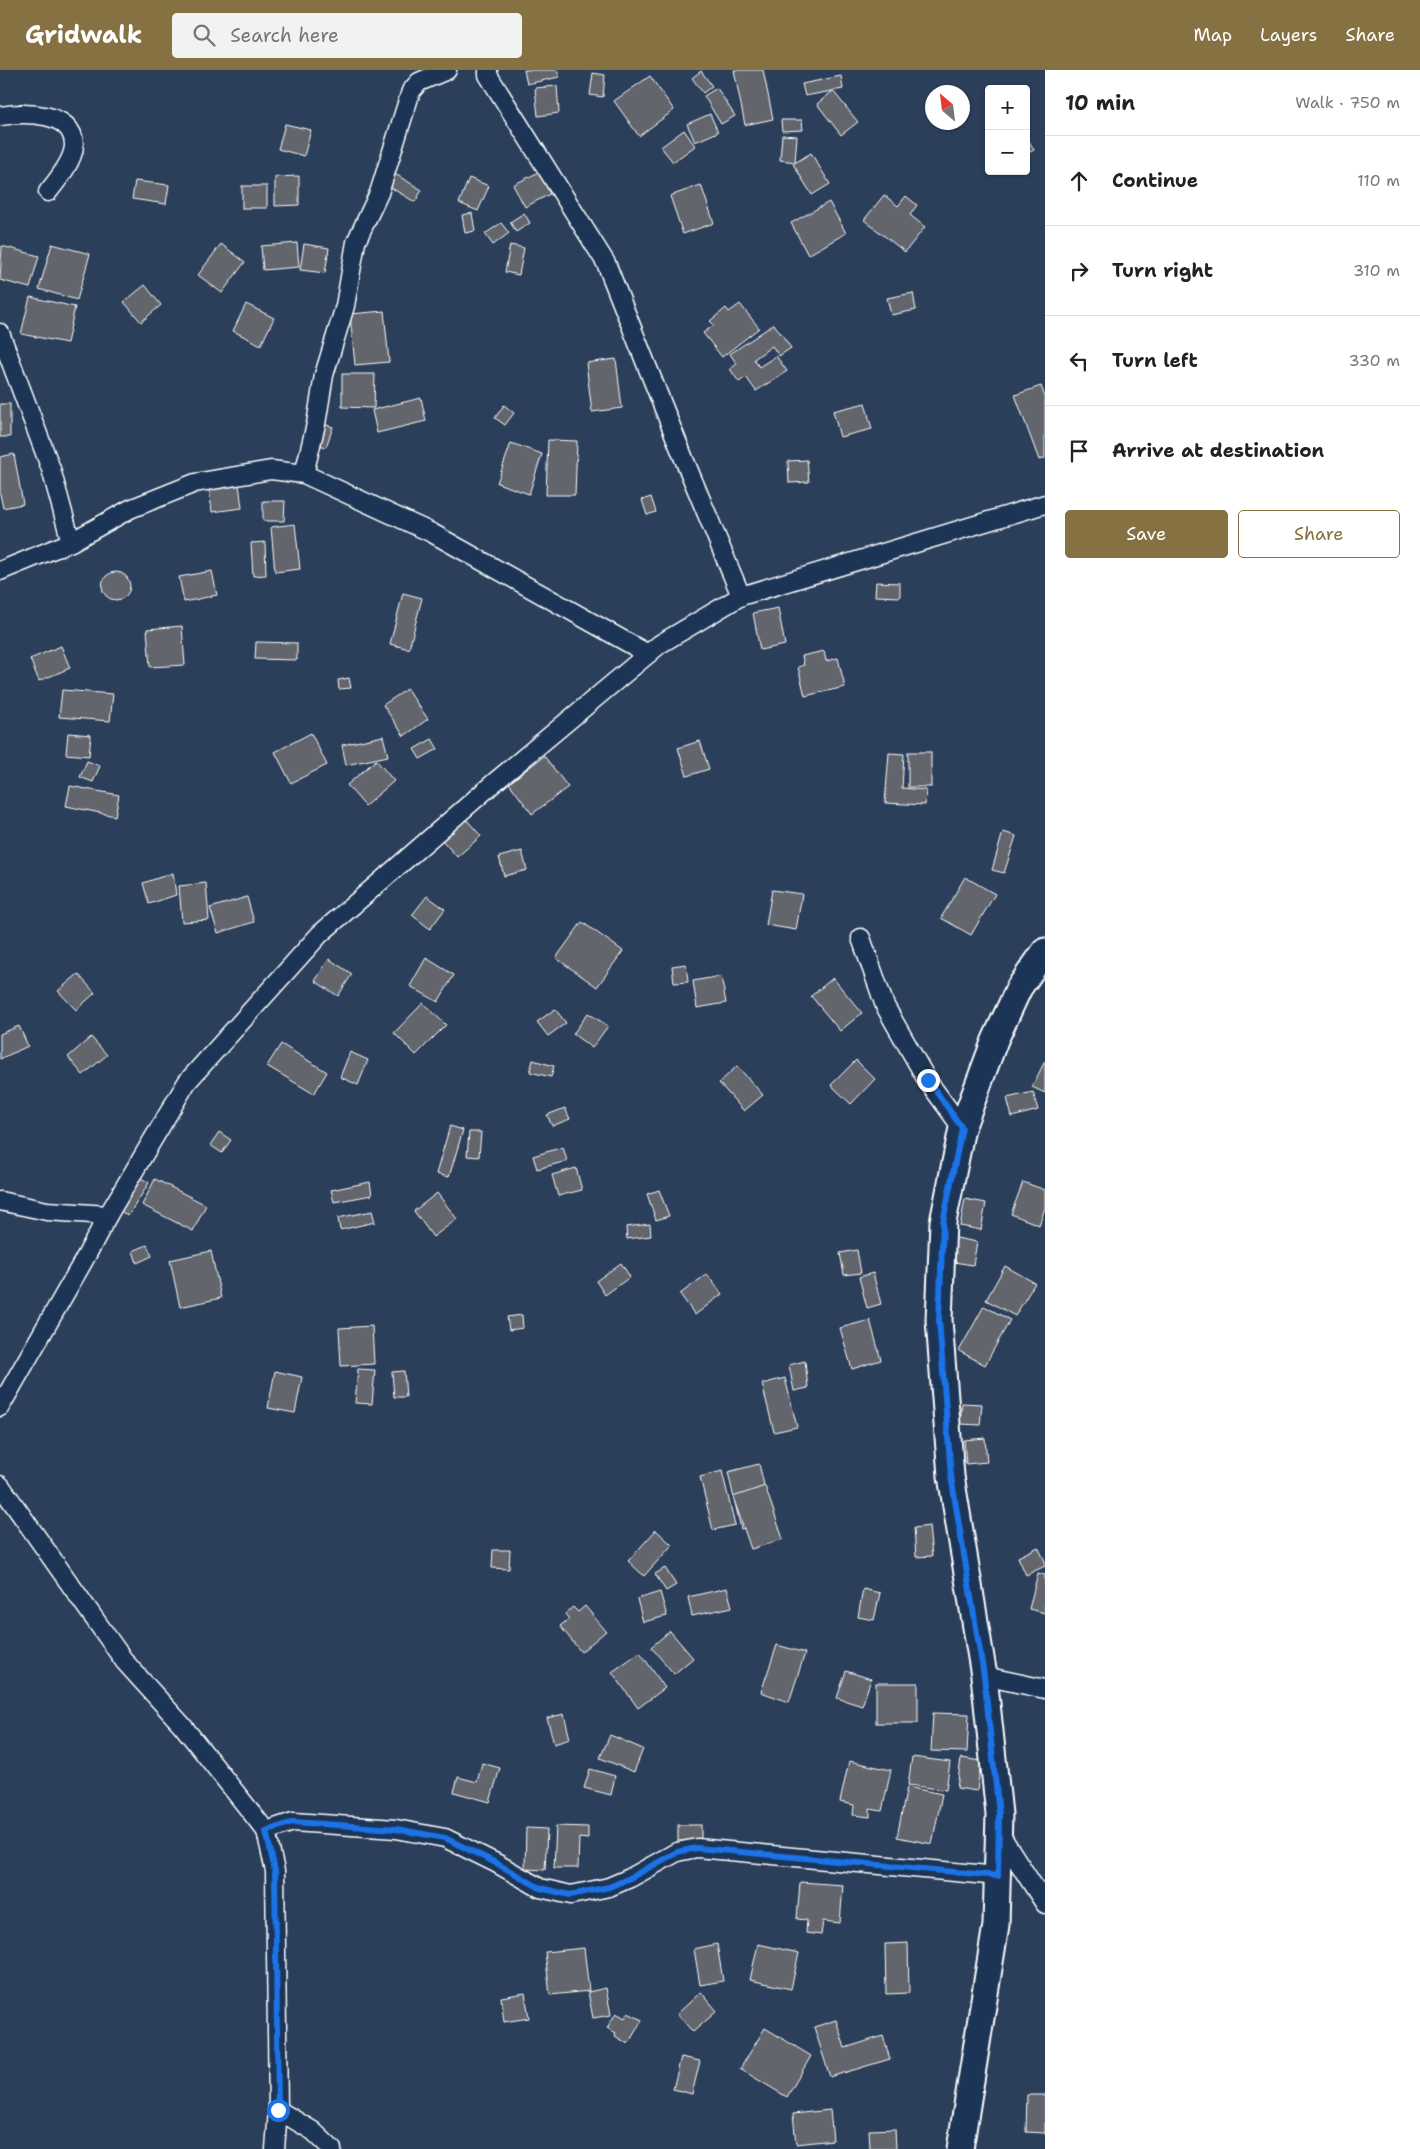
<!DOCTYPE html>
<meta charset="utf-8">
<style>
body{margin:0;font-family:"Shantell Sans",sans-serif;background:#f2f2f2;color:#222}
.controls{position:absolute;right:15px;top:15px;display:grid;overflow:hidden;border-radius:5px;box-shadow:0 1px 4px #0004}
.controls button{width:45px;height:45px;display:grid;place-items:center;padding:0;border:0;border-bottom:1px solid #e0e0e0;background:#fff;color:#222;font:25px sans-serif}
.compass{position:absolute;left:925px;top:15px;width:45px;height:45px;border-radius:50%;background:#fff;box-shadow:0 1px 4px #0004;rotate:332deg}
.stop{position:absolute;width:15px;height:15px;margin:-11px;border:4px solid #1a73e8;border-radius:50%;background:#fff}
.stop.end{background:#1a73e8;border-color:#fff;box-shadow:0 1px 5px #0008}
.list{margin:0;padding:0;list-style:none}
h2{display:flex;justify-content:space-between;align-items:center;height:65px;margin:0;padding:0 20px;font-size:21px}
h2 small{font-size:16px;font-weight:400;color:#767676}
.list li{display:grid;grid-template-columns:32px 1fr auto;gap:15px;align-items:center;box-sizing:border-box;height:90px;padding:0 20px;border-top:1px solid #e0e0e0}
.list b{display:block;font-size:19px;white-space:nowrap}
.list em{font-size:16px;font-style:normal;color:#767676}
.actions{display:flex;gap:10px;padding:15px 20px}
.actions a{flex:1;padding:11px 0;border:1px solid #857141;border-radius:5px;text-align:center;font-size:18px;color:#857141}
.actions .main{background:#857141;color:#fff}
.icon{flex:none;width:28px;height:28px;fill:none;stroke:currentColor;stroke-width:2;stroke-linecap:round;stroke-linejoin:round}
.map{position:relative;flex:none;width:1045px;height:2079px;overflow:hidden}
header{display:flex;align-items:center;gap:30px;box-sizing:border-box;height:70px;padding:0 25px;background:#857141;color:#fff}
header strong{font-size:24px}
nav{display:flex;gap:28px;margin-inline-start:auto;font-size:18px}
.search{width:350px;height:45px;background:#f2f2f2;display:flex;align-items:center;gap:12px;box-sizing:border-box;padding:0 18px;border-radius:5px;color:#767676;font-size:19px}
main{display:flex}
aside{flex:1;background:#fff}
.map>svg:first-child{display:block}
</style>
<header>
<strong>Gridwalk</strong>
<div class="search"><svg class="icon" aria-label="search" viewBox="0 0 24 24"><circle cx="10" cy="10" r="6"/><path d="M15 15l6 6"/></svg>Search here</div>
<nav><a>Map</a><a>Layers</a><a>Share</a></nav>
</header>
<main>
<div class="map">
<svg width="1045" height="2079" viewBox="0 0 1045 2079">
<rect width="100%" height="100%" fill="#2b3f5b"/>
<filter id="ink" filterUnits="userSpaceOnUse"><feTurbulence type="fractalNoise" baseFrequency=".02" numOctaves="2"/><feDisplacementMap in="SourceGraphic" scale="10" xChannelSelector="R" yChannelSelector="G"/><feConvolveMatrix kernelMatrix="1 2 1 2 8 2 1 2 1" color-interpolation-filters="sRGB"/></filter>
<g filter="url(#ink)">
<g fill="#62656c" stroke="#fff">
<polygon points="524,0 557,0 559,7 527,14"/>
<polygon points="734,0 763,0 773,49 745,55"/>
<polygon points="701,1 712,16 703,23 692,8"/>
<polygon points="593,3 605,5 603,27 590,25"/>
<polygon points="650,6 674,40 639,66 614,31"/>
<polygon points="841,6 843,19 805,26 802,14"/>
<polygon points="557,16 559,43 538,46 535,18"/>
<polygon points="717,18 735,46 721,54 704,26"/>
<polygon points="833,21 858,52 841,65 817,34"/>
<polygon points="710,44 718,62 695,72 687,54"/>
<polygon points="781,50 802,50 803,60 782,61"/>
<polygon points="285,54 311,60 304,86 278,79"/>
<polygon points="684,60 695,76 673,92 661,77"/>
<polygon points="782,65 797,66 795,92 780,90"/>
<polygon points="1027,67 1034,80 1026,84 1026,68"/>
<polygon points="811,83 830,114 812,125 793,94"/>
<polygon points="539,102 550,124 525,137 513,115"/>
<polygon points="395,104 422,120 415,132 388,116"/>
<polygon points="299,106 299,135 275,136 275,107"/>
<polygon points="469,108 489,116 478,141 459,133"/>
<polygon points="135,111 169,115 166,134 132,129"/>
<polygon points="701,115 714,153 683,164 670,126"/>
<rect x="242" y="116" width="25" height="22"/>
<polygon points="884,125 898,136 906,126 917,135 910,145 925,157 905,182 864,150"/>
<polygon points="829,132 846,163 808,185 791,153"/>
<polygon points="472,143 475,161 465,163 462,145"/>
<polygon points="524,143 530,153 516,162 510,152"/>
<polygon points="501,153 509,163 493,175 485,164"/>
<polygon points="297,173 299,197 263,200 261,176"/>
<polygon points="52,174 90,184 77,230 39,219"/>
<polygon points="221,174 245,192 222,223 198,205"/>
<polygon points="304,174 329,178 325,203 300,200"/>
<polygon points="510,175 524,178 519,205 505,202"/>
<polygon points="2,176 39,186 30,218 0,210"/>
<polygon points="145,215 161,235 141,252 124,232"/>
<polygon points="913,223 916,240 891,245 887,228"/>
<polygon points="30,227 75,237 67,273 21,264"/>
<polygon points="246,234 274,248 261,275 233,261"/>
<polygon points="740,234 759,258 722,287 703,263 714,255 710,251 726,238 729,242"/>
<polygon points="384,241 389,292 355,295 350,244"/>
<polygon points="774,254 791,278 779,286 772,276 754,289 759,297 776,286 787,301 756,321 746,307 739,312 730,299 737,294 730,284"/>
<polygon points="616,289 622,338 592,342 586,293"/>
<polygon points="342,304 375,304 374,338 342,337"/>
<polygon points="1041,316 1045,327 1045,388 1039,390 1015,325"/>
<polygon points="421,328 426,351 377,363 372,340"/>
<polygon points="865,333 872,359 840,367 833,341"/>
<rect x="0" y="334" width="10" height="33"/>
<polygon points="504,335 514,343 505,355 495,348"/>
<polygon points="317,352 333,357 326,377 310,372"/>
<polygon points="548,370 577,371 575,425 546,425"/>
<polygon points="511,373 542,384 529,424 497,413"/>
<polygon points="14,384 23,434 3,438 0,424 0,387"/>
<polygon points="807,390 809,412 789,413 788,391"/>
<polygon points="239,414 242,438 212,442 209,418"/>
<polygon points="651,427 656,442 647,445 642,430"/>
<polygon points="263,431 285,431 284,451 263,451"/>
<polygon points="295,454 300,499 275,502 271,457"/>
<polygon points="265,472 266,505 253,506 251,473"/>
<polygon points="212,501 217,525 184,532 179,507"/>
<circle cx="116" cy="516" r="14"/>
<polygon points="876,512 900,513 900,527 875,526"/>
<polygon points="403,523 422,528 409,579 390,574"/>
<polygon points="778,538 785,575 760,580 753,543"/>
<polygon points="182,556 185,595 150,597 147,559"/>
<polygon points="256,572 297,573 297,590 255,589"/>
<polygon points="61,576 70,598 39,611 30,589"/>
<polygon points="824,581 826,591 838,588 845,617 805,626 798,597 804,595 802,586"/>
<polygon points="349,608 351,618 339,619 338,610"/>
<polygon points="407,619 428,649 404,666 383,635"/>
<polygon points="62,620 113,624 110,651 59,647"/>
<polygon points="68,663 91,665 89,686 66,684"/>
<polygon points="311,663 327,695 291,713 275,682"/>
<polygon points="383,666 388,686 346,695 342,675"/>
<polygon points="432,669 438,679 420,689 414,679"/>
<polygon points="700,671 709,699 687,706 678,678"/>
<rect x="908" y="682" width="23" height="35"/>
<polygon points="889,683 904,684 902,718 926,720 925,735 885,733"/>
<polygon points="544,686 568,717 532,744 509,713"/>
<polygon points="376,690 394,711 365,736 347,715"/>
<polygon points="87,691 100,696 93,712 80,707"/>
<polygon points="70,716 119,725 115,746 66,736"/>
<polygon points="466,749 481,766 457,787 442,770"/>
<polygon points="1003,762 1016,766 1004,803 992,800"/>
<polygon points="522,781 527,800 504,806 499,787"/>
<polygon points="173,803 176,825 149,834 143,813"/>
<polygon points="965,807 995,824 971,865 941,848"/>
<polygon points="206,813 209,850 182,852 179,816"/>
<polygon points="772,820 802,824 796,860 766,855"/>
<polygon points="427,826 445,839 430,859 412,845"/>
<polygon points="247,827 254,852 218,863 210,838"/>
<polygon points="582,852 623,881 597,917 556,888"/>
<polygon points="426,888 454,905 438,932 410,916"/>
<polygon points="329,889 352,904 338,926 315,911"/>
<polygon points="686,894 688,912 674,913 672,896"/>
<polygon points="78,904 95,923 76,940 58,921"/>
<polygon points="721,906 726,933 697,938 693,911"/>
<polygon points="833,908 862,943 840,961 811,926"/>
<polygon points="423,933 446,955 416,985 394,963"/>
<polygon points="555,939 566,953 548,966 537,952"/>
<polygon points="588,943 608,956 592,978 573,964"/>
<polygon points="19,956 28,976 0,989 0,964"/>
<polygon points="91,967 107,985 83,1005 68,987"/>
<polygon points="281,974 327,1002 314,1024 267,996"/>
<polygon points="350,982 368,990 358,1015 340,1007"/>
<polygon points="533,990 554,996 551,1007 530,1002"/>
<polygon points="856,990 875,1009 851,1034 831,1015"/>
<polygon points="1045,991 1045,1023 1032,1017"/>
<polygon points="737,996 763,1025 744,1041 719,1013"/>
<polygon points="1033,1022 1038,1040 1012,1047 1007,1028"/>
<polygon points="565,1038 570,1049 552,1056 547,1045"/>
<polygon points="450,1056 463,1060 449,1107 436,1104"/>
<polygon points="219,1062 231,1070 222,1083 210,1075"/>
<polygon points="469,1062 481,1062 479,1087 467,1086"/>
<polygon points="563,1077 567,1091 537,1099 533,1086"/>
<polygon points="576,1098 582,1120 558,1126 552,1105"/>
<polygon points="136,1105 149,1113 128,1146 116,1138"/>
<polygon points="155,1109 206,1135 193,1161 142,1135"/>
<polygon points="370,1112 372,1125 334,1132 331,1120"/>
<polygon points="1023,1112 1045,1120 1045,1138 1039,1155 1011,1144"/>
<polygon points="659,1120 669,1146 656,1150 647,1124"/>
<polygon points="437,1123 457,1149 433,1167 414,1141"/>
<polygon points="965,1129 986,1133 981,1160 960,1156"/>
<polygon points="372,1141 375,1152 340,1160 338,1148"/>
<polygon points="650,1154 651,1166 627,1169 626,1157"/>
<polygon points="951,1167 977,1172 973,1195 947,1191"/>
<polygon points="147,1175 152,1186 137,1193 133,1181"/>
<polygon points="857,1180 861,1203 844,1205 840,1183"/>
<polygon points="211,1181 221,1228 180,1237 170,1190"/>
<polygon points="621,1193 630,1207 605,1225 596,1211"/>
<polygon points="1005,1196 1035,1213 1015,1246 986,1230"/>
<polygon points="873,1203 881,1234 867,1238 859,1207"/>
<polygon points="707,1204 722,1224 695,1245 680,1224"/>
<polygon points="984,1236 1010,1250 985,1295 959,1281"/>
<polygon points="522,1245 523,1258 509,1260 507,1247"/>
<polygon points="870,1250 881,1290 852,1299 840,1258"/>
<polygon points="372,1256 374,1294 341,1296 339,1258"/>
<polygon points="805,1291 808,1318 794,1321 789,1295"/>
<polygon points="358,1299 375,1300 372,1334 355,1333"/>
<polygon points="275,1301 302,1307 295,1343 268,1338"/>
<polygon points="404,1301 406,1327 394,1327 392,1302"/>
<polygon points="785,1308 797,1357 774,1362 762,1314"/>
<polygon points="962,1333 982,1334 980,1355 960,1354"/>
<polygon points="985,1368 987,1392 966,1394 964,1370"/>
<polygon points="759,1394 773,1452 741,1459 728,1402"/>
<polygon points="722,1401 735,1455 713,1460 700,1407"/>
<polygon points="765,1416 783,1469 751,1479 733,1427"/>
<polygon points="929,1456 932,1486 916,1487 914,1458"/>
<polygon points="656,1460 672,1475 644,1506 628,1491"/>
<polygon points="1038,1477 1045,1491 1045,1496 1026,1505 1018,1487"/>
<polygon points="493,1480 510,1480 509,1499 492,1498"/>
<polygon points="665,1498 676,1515 666,1521 655,1504"/>
<polygon points="1038,1503 1045,1505 1045,1543 1029,1539"/>
<polygon points="727,1518 732,1537 692,1546 688,1527"/>
<polygon points="863,1519 880,1523 874,1550 858,1547"/>
<polygon points="660,1522 667,1546 643,1552 637,1529"/>
<polygon points="585,1536 606,1561 581,1582 560,1556 569,1549 565,1544 573,1537 578,1542"/>
<polygon points="670,1561 693,1588 674,1604 651,1577"/>
<polygon points="777,1575 805,1583 789,1632 761,1622"/>
<polygon points="640,1582 665,1618 638,1638 612,1602"/>
<polygon points="846,1601 871,1609 862,1636 837,1628"/>
<rect x="876" y="1613" width="42" height="40"/>
<polygon points="933,1643 969,1644 967,1682 931,1681"/>
<polygon points="564,1644 570,1669 554,1674 547,1648"/>
<polygon points="610,1665 643,1679 634,1702 600,1688"/>
<polygon points="912,1687 950,1692 946,1720 908,1715"/>
<polygon points="961,1688 981,1691 977,1721 957,1718"/>
<polygon points="849,1691 891,1700 882,1741 870,1739 870,1747 853,1745 854,1735 840,1732"/>
<polygon points="482,1693 500,1698 490,1732 454,1722 458,1707 477,1712"/>
<polygon points="590,1699 615,1706 611,1725 584,1718"/>
<polygon points="907,1717 942,1724 932,1774 897,1767"/>
<rect x="678" y="1755" width="23" height="16"/>
<polygon points="556,1756 588,1757 588,1769 579,1768 578,1798 554,1798"/>
<polygon points="526,1758 547,1759 545,1800 525,1799"/>
<polygon points="800,1812 843,1815 840,1853 823,1851 821,1865 806,1863 807,1850 797,1849"/>
<polygon points="908,1873 909,1923 886,1924 885,1874"/>
<polygon points="717,1874 723,1911 700,1915 694,1879"/>
<polygon points="758,1874 799,1883 791,1919 750,1910"/>
<polygon points="584,1878 589,1921 550,1925 545,1882"/>
<polygon points="606,1918 611,1945 593,1948 588,1922"/>
<polygon points="701,1922 717,1941 693,1962 677,1944"/>
<polygon points="525,1923 529,1948 504,1952 501,1927"/>
<polygon points="616,1943 625,1948 628,1943 642,1950 628,1974 615,1966 616,1963 607,1958"/>
<polygon points="836,1950 845,1978 883,1966 890,1989 830,2007 814,1957"/>
<polygon points="765,1958 811,1986 787,2027 740,1999"/>
<polygon points="681,1987 700,1991 692,2024 673,2019"/>
<polygon points="1027,2025 1045,2025 1045,2063 1026,2062"/>
<polygon points="830,2040 833,2070 796,2074 793,2044"/>
<polygon points="895,2059 896,2079 870,2079 869,2060"/>
</g>
<g fill="none" stroke-linecap="round" stroke-linejoin="round">
<defs>
<g id="street">
<polyline points="488,0 488,5 606,193 684,389 741,526"/>
<path d="M0,46C24,42 74,41 74,75C74,90 57,111 48,122"/>
<polyline points="0,263 51,399 71,472"/>
<polyline points="304,404 316,354 324,305 345,236 356,172 379,123 411,21 419,12 447,0"/>
<polyline points="0,501 71,472 130,439 195,413 271,400 304,404 432,463 648,584"/>
<polyline points="861,868 885,936 927,1010 962,1058"/>
<polyline points="0,1131 47,1141 108,1145"/>
<polyline points="0,1337 84,1190 108,1145 187,1012 320,864 496,711 660,574 741,526 1045,434"/>
<polyline points="0,1415 125,1592 182,1655 266,1761 275,1801 278,2040 275,2079"/>
<polyline points="984,1606 1045,1619"/>
<polyline points="266,1761 293,1752 396,1759 445,1768 496,1793 540,1818 571,1825 609,1817 630,1808 677,1782 697,1778 998,1806"/>
<polyline points="998,1761 1045,1834"/>
<polyline points="278,2040 313,2061 332,2079"/>
</g>
<polyline id="secondary" points="960,2079 996,1855 999,1744 984,1606 951,1406 939,1250 943,1152 962,1058 995,970 1019,918 1045,881"/>
</defs>
<use href="#street" stroke="#fff" stroke-width="21"/>
<use href="#secondary" stroke="#fff" stroke-width="29"/>
<use href="#street" stroke="#1d3557" stroke-width="18"/>
<use href="#secondary" stroke="#1d3557" stroke-width="25"/>
</g>
</g>
<g fill="none" stroke-linecap="round" stroke-linejoin="round" filter="url(#ink)">
<polyline stroke="#1a73e8" stroke-width="6" points="278,2040 275,1801 266,1761 293,1752 396,1759 445,1768 496,1793 540,1818 570,1825 609,1817 630,1808 677,1782 697,1778 998,1806 999,1744 984,1606 951,1406 939,1250 943,1152 962,1058 928,1010"/>
</g>
</svg>
<div class="controls">
<button>+</button>
<button>−</button>
</div>
<svg class="compass" viewBox="-18 -18 36 36"><path d="M0-13l5 13h-10z" fill="#e53935"/><path d="M0 13l5-13h-10z" fill="#767676"/></svg>
<div class="stop" style="left:278px;top:2040px"></div>
<div class="stop end" style="left:928px;top:1010px"></div>
</div>
<aside>
<h2>10 min<small>Walk · 750 m</small></h2>
<ul class="list">
<li><svg class="icon" aria-label="ahead" viewBox="0 0 24 24"><path d="M12 20V5M6 11l6-6 6 6"/></svg><div><b>Continue</b></div><em>110 m</em></li>
<li><svg class="icon" aria-label="right" viewBox="0 0 24 24"><path d="M7 20v-9h11M14 6l5 5-5 5"/></svg><div><b>Turn right</b></div><em>310 m</em></li>
<li><svg class="icon" aria-label="left" viewBox="0 0 24 24"><path d="M17 20v-9H6M10 6l-5 5 5 5"/></svg><div><b>Turn left</b></div><em>330 m</em></li>
<li><svg class="icon" aria-label="arrive" viewBox="0 0 24 24"><path d="M6 21V4h12l-3 4 3 4H6"/></svg><div><b>Arrive at destination</b></div></li>
</ul>
<div class="actions"><a class="main">Save</a><a>Share</a></div>
</aside>
</main>
